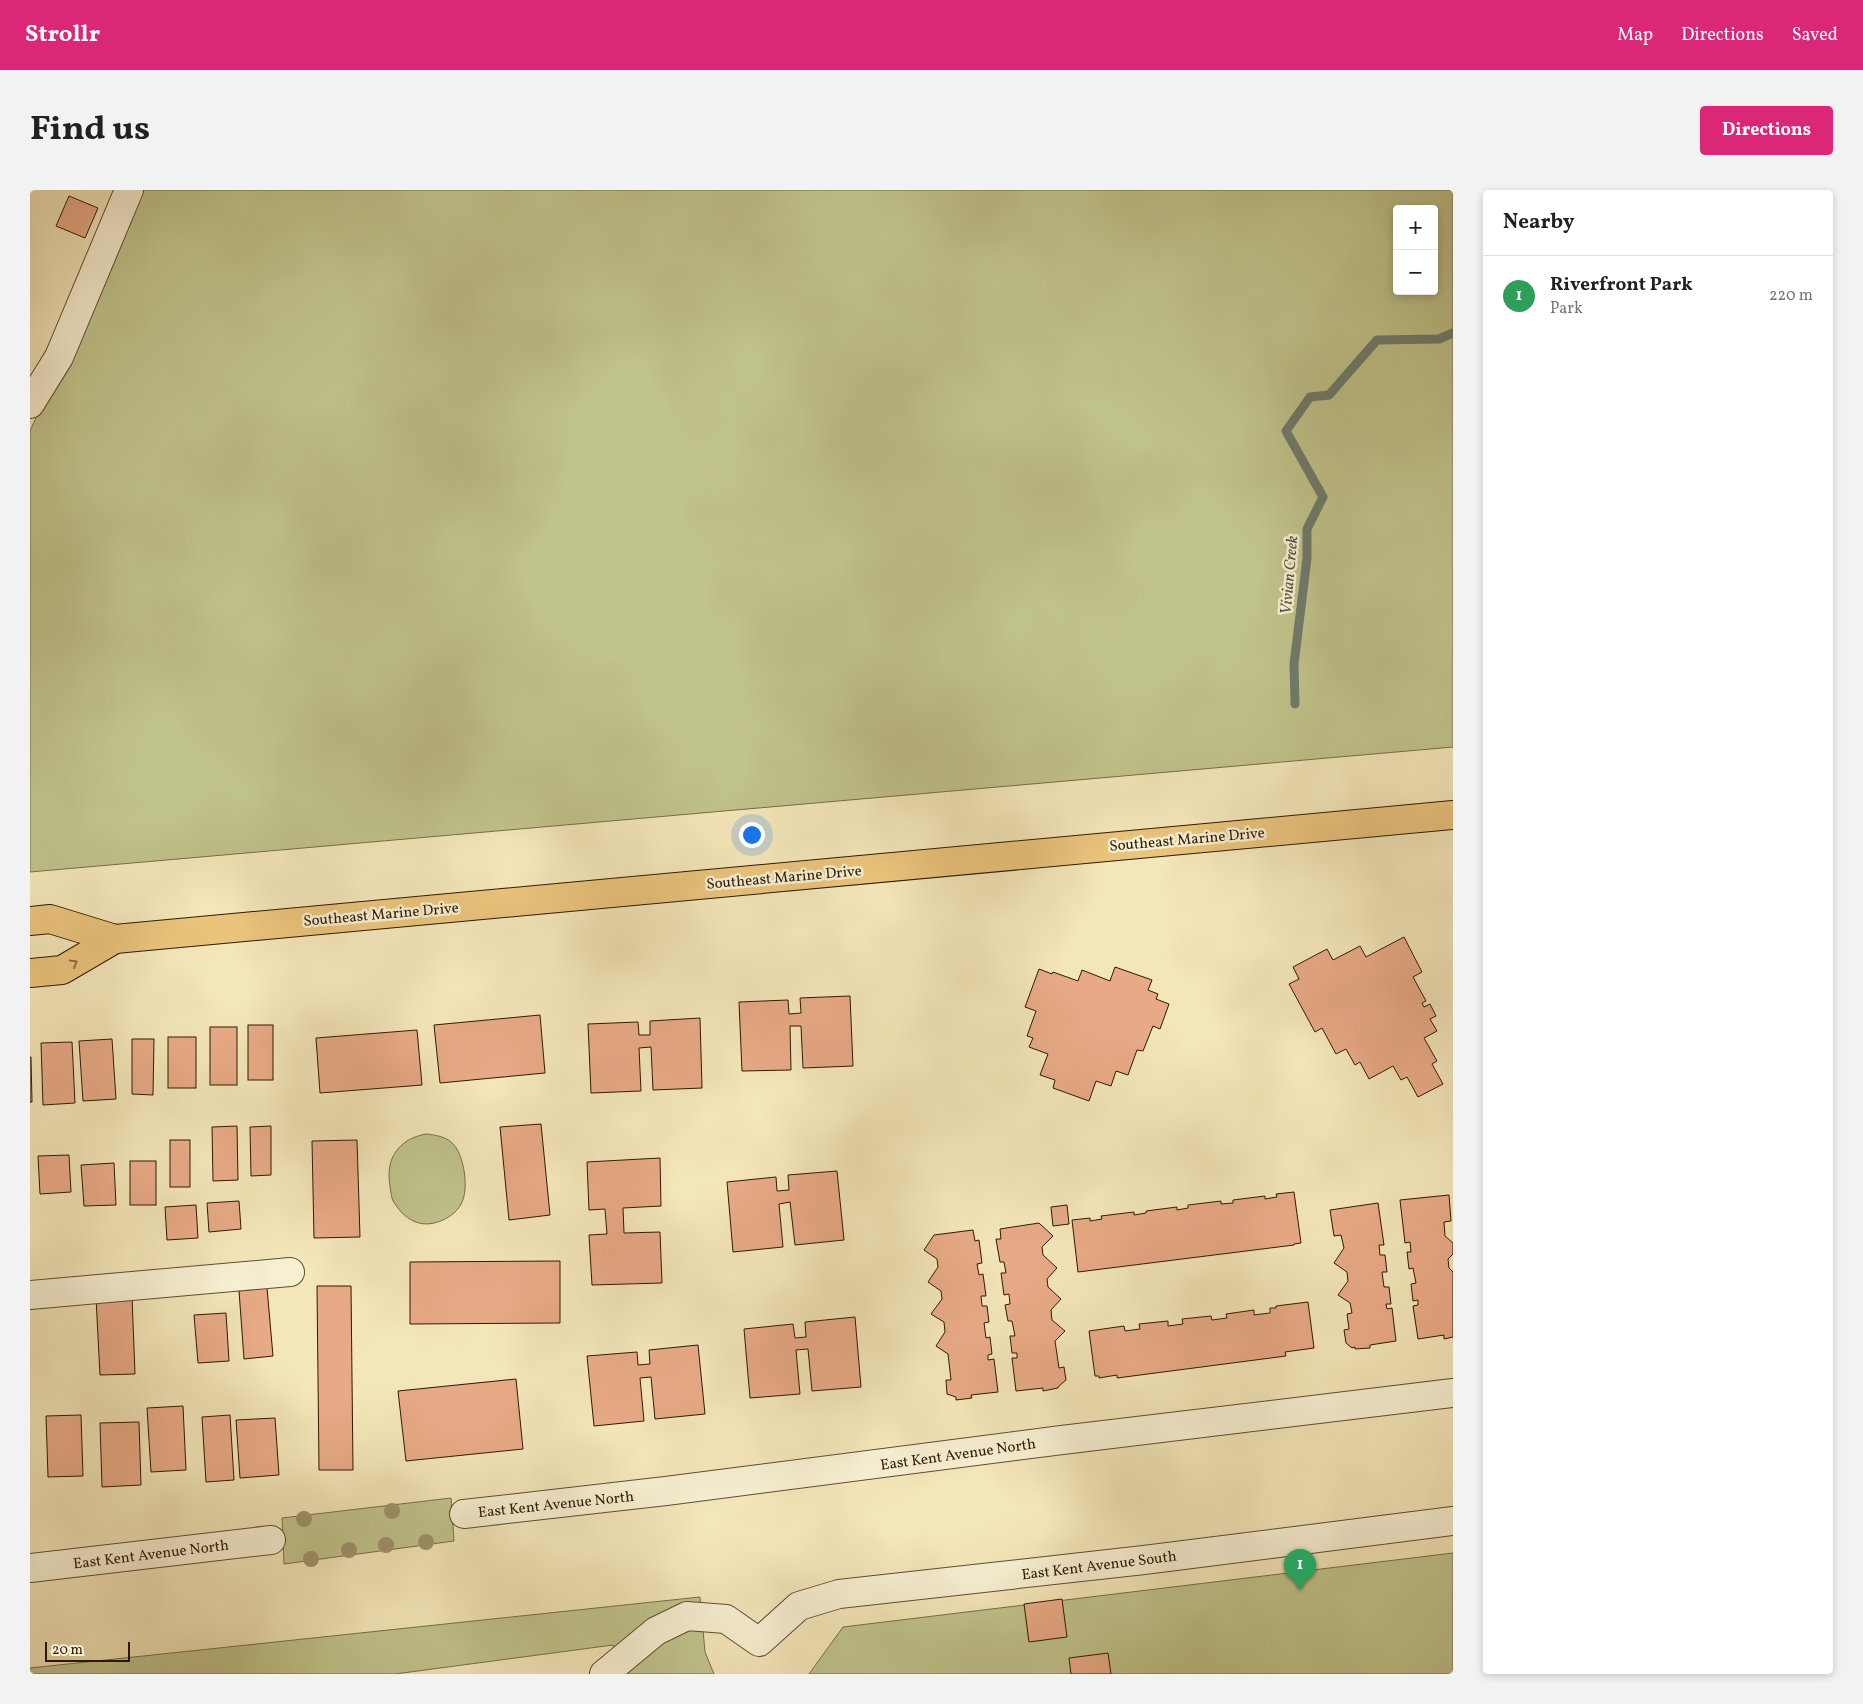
<!DOCTYPE html>
<meta charset="utf-8">
<style>
body{margin:0;font-family:Vollkorn,serif;background:#f2f2f2;color:#202124}
.controls{position:absolute;right:15px;top:15px;display:grid;overflow:hidden;border-radius:5px;box-shadow:0 2px 8px #0003}
.controls button{width:45px;height:45px;display:grid;place-items:center;padding:0;border:0;border-bottom:1px solid #e0e0e0;background:#fff;color:#202124;font:25px sans-serif}
.scale{position:absolute;left:15px;bottom:12px;width:85px;box-sizing:border-box;padding-left:5px;border:2px solid #2e1804;border-top:0;font-size:14px;line-height:18px;white-space:nowrap;color:#2e1804;-webkit-text-stroke:4px #f7efd2;paint-order:stroke}
.you{position:absolute;left:721px;top:644px;width:18px;height:18px;margin:-12px;border:4px solid #fff;border-radius:50%;background:#1a73e8;box-shadow:0 0 0 8px #1a73e833}
.badge{display:grid;place-items:center;width:32px;height:32px;border-radius:50%;background:#db2777;color:#fff;font-size:16px;font-weight:700}
.pin{position:absolute;translate:-50% -41px;filter:drop-shadow(0 1px 2px #0008)}
.pin::after{content:'';position:absolute;top:26px;width:18px;height:15px;background:inherit;clip-path:polygon(0 0,100% 0,50% 100%)}
.list{margin:0;padding:0;list-style:none}
h2{display:flex;justify-content:space-between;align-items:center;height:65px;margin:0;padding:0 20px;font-size:21px}
h2 small{font-size:16px;font-weight:400;color:#757577}
.list li{display:grid;grid-template-columns:32px 1fr auto;gap:15px;align-items:center;box-sizing:border-box;height:80px;padding:0 20px;border-top:1px solid #e0e0e0}
.list b{display:block;font-size:19px;white-space:nowrap}
.list p{margin:0;font-size:16px;white-space:nowrap;color:#757577}
.list em{font-size:16px;font-style:normal;color:#757577}
.map{position:relative;flex:none;width:1423px;height:1484px;overflow:hidden;border-radius:5px}
header{display:flex;align-items:center;gap:30px;box-sizing:border-box;height:70px;padding:0 25px;background:#db2777;color:#fff}
header strong{font-size:24px}
nav{display:flex;gap:28px;margin-inline-start:auto;font-size:18px}
.intro{display:flex;align-items:center;justify-content:space-between;box-sizing:border-box;height:120px;padding:0 30px}
h1{margin:0;font-size:35px}
.button{padding:12px 22px;border-radius:5px;background:#db2777;color:#fff;font-size:18px;font-weight:700}
main{display:flex;gap:30px;padding:0 30px}
aside{flex:1;background:#fff;border-radius:5px;box-shadow:0 2px 8px #0003}
.map>svg:first-child{display:block}
</style>
<header>
<strong>Strollr</strong>
<nav><a>Map</a><a>Directions</a><a>Saved</a></nav>
</header>
<div class="intro"><h1>Find us</h1><a class="button">Directions</a></div>
<main>
<div class="map">
<svg width="1423" height="1484" viewBox="0 0 1423 1484">
<rect width="100%" height="100%" fill="#f3e6b9"/>
<filter id="stains"><feTurbulence type="fractalNoise" baseFrequency=".004" numOctaves="4"/><feColorMatrix values="0 0 0 0 .2 0 0 0 0 .09 0 0 0 0 .02 0 0 0 .5 -.17"/></filter>
<radialGradient id="worn" r=".72"><stop offset=".6" stop-color="#630" stop-opacity="0"/><stop offset="1" stop-color="#630" stop-opacity=".3"/></radialGradient>
<g fill="#c0c38b" stroke="#776e48" fill-rule="evenodd">
<path d="M108,0H1423V557L0,682V241L97,28ZM1367,19H1404V101H1367Z"/>
<path d="M396,944C404,945 414,946 421,952C434,962 439,998 432,1012C429,1020 420,1027 413,1030C393,1039 377,1032 365,1014C361,1009 361,1002 360,996C355,968 369,949 396,944Z"/>
<polygon points="421,1308 424,1351 254,1374 252,1328"/>
<polygon points="1423,1363 1423,1484 779,1484 813,1437"/>
<polygon points="670,1407 675,1462 684,1484 592,1484 583,1455 365,1484 0,1484 0,1478"/>
</g>
<g fill="none" stroke-linecap="round" stroke-linejoin="round">
<polyline stroke="#6f7c6c" stroke-width="9" points="1265,514 1264,474 1277,368 1277,339 1293,307 1256,241 1280,207 1299,205 1347,150 1409,149 1423,143"/>
</g>
<g fill="#e8aa86" stroke="#2e1804">
<polygon points="39,6 68,18 55,48 26,36"/>
<polygon points="1374,747 1392,782 1383,787 1396,811 1392,813 1394,817 1400,814 1406,826 1400,829 1407,841 1394,848 1407,871 1402,874 1413,894 1388,907 1377,887 1371,890 1363,876 1339,889 1330,872 1325,875 1316,859 1306,864 1292,838 1285,842 1259,794 1269,789 1263,777 1297,759 1303,770 1330,756 1336,767"/>
<polygon points="1085,777 1122,790 1118,800 1128,804 1126,809 1139,814 1130,839 1123,836 1113,861 1107,860 1098,885 1086,881 1081,896 1066,891 1059,911 1023,898 1025,890 1010,885 1018,864 999,857 1003,848 997,846 1006,821 995,817 1009,779 1022,784 1023,782 1048,791 1052,780 1080,791"/>
<polygon points="820,806 823,876 773,878 771,836 760,836 761,880 712,881 709,812 758,810 759,824 771,823 770,808"/>
<polygon points="510,825 515,883 410,893 404,835"/>
<polygon points="670,828 672,898 623,900 621,857 609,858 611,901 561,903 558,834 608,832 609,845 620,845 620,831"/>
<rect x="218" y="835" width="25" height="55"/>
<rect x="180" y="837" width="27" height="58"/>
<polygon points="387,840 392,895 290,903 286,848"/>
<rect x="138" y="847" width="28" height="51"/>
<polygon points="82,849 86,909 53,911 49,851"/>
<polygon points="102,849 124,849 123,905 102,904"/>
<polygon points="42,852 45,913 13,915 11,853"/>
<polygon points="0,867 1,867 2,912 0,912"/>
<polygon points="511,934 520,1025 479,1030 470,937"/>
<polygon points="207,936 208,990 183,991 182,937"/>
<polygon points="241,936 241,985 221,986 220,937"/>
<rect x="140" y="950" width="20" height="47"/>
<polygon points="327,950 330,1047 284,1048 282,951"/>
<polygon points="39,965 41,1002 10,1004 8,966"/>
<polygon points="630,968 631,1016 593,1018 594,1043 630,1042 632,1093 562,1095 559,1045 577,1044 575,1019 559,1020 557,972"/>
<rect x="100" y="971" width="26" height="44"/>
<polygon points="84,973 86,1015 54,1016 51,975"/>
<polygon points="807,981 814,1050 765,1055 760,1012 749,1014 753,1057 703,1062 697,992 746,987 747,1001 759,1000 758,985"/>
<polygon points="1264,1002 1271,1053 1264,1054 1264,1055 1048,1082 1042,1030 1060,1028 1060,1031 1072,1029 1071,1026 1104,1022 1104,1025 1116,1023 1116,1021 1147,1017 1147,1020 1158,1018 1158,1015 1191,1011 1191,1014 1203,1013 1203,1010 1235,1006 1235,1009 1247,1007 1246,1004"/>
<polygon points="1419,1005 1421,1031 1414,1032 1415,1046 1423,1053 1423,1064 1418,1069 1419,1078 1423,1082 1423,1147 1414,1149 1414,1145 1388,1149 1383,1116 1388,1115 1388,1110 1383,1111 1381,1094 1386,1093 1383,1078 1379,1079 1377,1062 1381,1062 1380,1052 1375,1053 1370,1010"/>
<polygon points="209,1011 211,1039 179,1042 177,1013"/>
<polygon points="1348,1013 1354,1055 1349,1055 1350,1065 1355,1065 1357,1082 1352,1082 1354,1097 1359,1097 1361,1114 1356,1114 1357,1119 1362,1118 1366,1151 1340,1155 1340,1158 1325,1159 1325,1157 1322,1158 1316,1153 1314,1140 1319,1139 1317,1124 1322,1123 1320,1113 1308,1105 1318,1091 1317,1082 1304,1073 1314,1058 1311,1045 1304,1046 1300,1020"/>
<polygon points="166,1015 168,1048 137,1050 135,1017"/>
<polygon points="1037,1015 1039,1034 1023,1036 1021,1017"/>
<polygon points="1009,1033 1023,1046 1012,1057 1013,1065 1027,1078 1017,1089 1018,1097 1031,1109 1021,1120 1022,1130 1035,1141 1025,1151 1029,1178 1034,1177 1036,1190 1028,1197 1028,1198 1013,1201 1013,1198 986,1201 982,1168 987,1168 987,1163 982,1163 980,1146 985,1146 982,1131 978,1131 975,1115 980,1114 979,1104 974,1105 971,1083 976,1083 974,1072 970,1072 966,1049 971,1049 970,1039"/>
<polygon points="943,1040 945,1051 949,1050 952,1073 947,1074 949,1085 953,1084 956,1106 951,1106 952,1116 957,1116 959,1132 954,1133 956,1148 960,1147 962,1164 958,1165 958,1170 964,1169 968,1202 941,1205 942,1208 926,1210 926,1207 917,1204 916,1190 921,1190 918,1164 906,1156 915,1142 914,1132 901,1124 912,1109 911,1101 898,1092 908,1077 907,1069 894,1060 904,1045"/>
<polygon points="530,1071 530,1133 380,1134 380,1072"/>
<polygon points="287,1096 321,1096 323,1280 289,1280"/>
<polygon points="237,1098 243,1166 214,1169 209,1101"/>
<polygon points="102,1107 105,1184 70,1185 66,1108"/>
<polygon points="1278,1112 1284,1158 1255,1162 1256,1166 1087,1188 1087,1185 1069,1188 1069,1186 1065,1186 1059,1141 1094,1136 1095,1141 1110,1139 1109,1134 1138,1131 1138,1136 1153,1134 1152,1129 1181,1126 1182,1130 1197,1128 1196,1124 1224,1120 1224,1125 1240,1123 1240,1118 1246,1118 1246,1116"/>
<polygon points="196,1123 199,1171 168,1173 164,1125"/>
<polygon points="825,1127 831,1197 782,1201 778,1159 766,1160 770,1204 720,1208 714,1139 763,1134 765,1148 776,1147 775,1132"/>
<polygon points="668,1155 675,1224 625,1229 621,1187 610,1188 614,1231 564,1236 557,1166 607,1162 608,1175 620,1174 619,1160"/>
<polygon points="486,1189 493,1259 376,1271 368,1201"/>
<polygon points="153,1216 156,1280 121,1282 117,1218"/>
<polygon points="51,1225 53,1286 18,1287 16,1226"/>
<polygon points="200,1225 204,1290 176,1292 172,1227"/>
<polygon points="245,1228 249,1285 210,1288 206,1230"/>
<polygon points="109,1232 111,1295 72,1297 70,1233"/>
<polygon points="1032,1409 1037,1447 999,1452 994,1414"/>
<polygon points="1078,1463 1081,1484 1041,1484 1039,1468"/>
</g>
<g fill="none" stroke-linecap="round" stroke-linejoin="round">
<defs>
<g id="minor">
<polyline points="0,214 29,167 99,0"/>
<polyline points="0,1105 260,1082"/>
<polyline points="434,1324 636,1301 1032,1250 1423,1203"/>
<polyline points="0,1378 241,1350"/>
<polyline points="574,1484 626,1441 657,1426 696,1429 729,1452 769,1416 809,1404 1114,1370 1423,1331"/>
</g>
<g id="major">
<polyline points="0,731 20,729 85,749 1423,625"/>
<polyline points="0,783 32,780 85,749"/>
</g>
</defs>
<use href="#minor" stroke="#5f4c31" stroke-width="30"/>
<use href="#major" stroke="#2e1804" stroke-width="30"/>
<use href="#minor" stroke="#f7efd2" stroke-width="28"/>
<use href="#major" stroke="#eac37c" stroke-width="28"/>
</g>
<g fill="#9f916b">
<circle cx="362" cy="1321" r="8"/>
<circle cx="274" cy="1329" r="8"/>
<circle cx="396" cy="1352" r="8"/>
<circle cx="356" cy="1355" r="8"/>
<circle cx="319" cy="1360" r="8"/>
<circle cx="281" cy="1369" r="8"/>
</g>
<defs><path id="oneway-chevron" d="M-2-3.5L2.5 0L-2 3.5" fill="none" stroke-width="1.6" stroke-linecap="round" stroke-linejoin="round" transform="scale(1.25)"/></defs>
<use stroke="#8c6e40" href="#oneway-chevron" transform="translate(44 773) rotate(-30)"/>
<g text-anchor="middle" stroke-width="5" stroke-linejoin="round" paint-order="stroke">
<g font-size="15" fill="#2e1804" stroke="#f7efd2">
<text transform="translate(1157 649) rotate(-5)" y="5">Southeast Marine Drive</text>
<text transform="translate(754 687) rotate(-5)" y="5">Southeast Marine Drive</text>
<text transform="translate(351 724) rotate(-5)" y="5">Southeast Marine Drive</text>
<text transform="translate(928 1264) rotate(-8)" y="5">East Kent Avenue North</text>
<text transform="translate(526 1314) rotate(-6)" y="5">East Kent Avenue North</text>
<text transform="translate(121 1364) rotate(-7)" y="5">East Kent Avenue North</text>
<text transform="translate(1069 1375) rotate(-7)" y="5">East Kent Avenue South</text>
</g>
<g font-size="16" font-style="italic" fill="#545241" stroke="#f7efd2">
<text transform="translate(1258 385) rotate(-85)" y="6">Vivian Creek</text>
</g>
</g>
<rect width="100%" height="100%" filter="url(#stains)"/>
<rect width="100%" height="100%" fill="url(#worn)"/>
</svg>
<div class="controls">
<button>+</button>
<button>−</button>
</div>
<div class="scale">20 m</div>
<div class="you"></div>
<div class="pin badge" style="left:1270px;top:1400px;background:#2e9e5b">1</div>
</div>
<aside>
<h2>Nearby<small></small></h2>
<ul class="list">
<li><span class="badge" style="background:#2e9e5b">1</span><div><b>Riverfront Park</b><p>Park</p></div><em>220 m</em></li>
</ul>
</aside>
</main>
